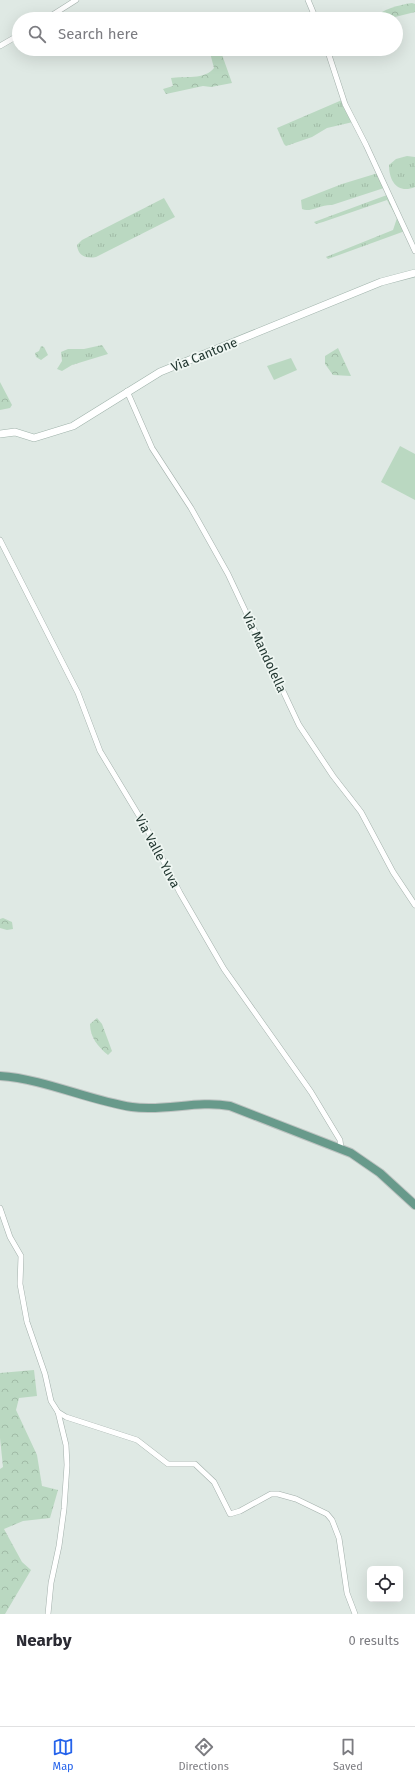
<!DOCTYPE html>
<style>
body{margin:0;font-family:"Fira Sans",sans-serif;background:#f2f2f3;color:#2b2b33}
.controls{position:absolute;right:12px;bottom:12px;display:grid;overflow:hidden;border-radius:6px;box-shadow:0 4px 16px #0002}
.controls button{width:36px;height:36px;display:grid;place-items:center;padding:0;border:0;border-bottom:1px solid #e1e1e2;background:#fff;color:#2b2b33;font:20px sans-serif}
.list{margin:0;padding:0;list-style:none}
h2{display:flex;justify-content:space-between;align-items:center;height:52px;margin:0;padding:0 16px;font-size:17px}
h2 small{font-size:13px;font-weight:400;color:#7c7c81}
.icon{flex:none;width:22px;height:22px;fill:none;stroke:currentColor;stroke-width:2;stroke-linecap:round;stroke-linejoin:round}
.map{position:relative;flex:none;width:415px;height:1614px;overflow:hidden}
.search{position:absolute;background:#fff;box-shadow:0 4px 16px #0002;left:12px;right:12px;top:12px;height:44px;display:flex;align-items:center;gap:10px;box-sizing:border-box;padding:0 14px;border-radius:22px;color:#7c7c81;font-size:15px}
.sheet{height:112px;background:#fff}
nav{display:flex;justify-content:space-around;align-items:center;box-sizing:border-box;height:56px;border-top:1px solid #e1e1e2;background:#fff;font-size:11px;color:#7c7c81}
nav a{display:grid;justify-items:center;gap:2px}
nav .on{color:#2563eb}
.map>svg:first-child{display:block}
</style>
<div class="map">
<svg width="415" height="1614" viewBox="0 0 415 1614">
<defs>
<pattern id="grass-tufts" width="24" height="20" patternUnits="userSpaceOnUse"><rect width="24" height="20" fill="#bad8c1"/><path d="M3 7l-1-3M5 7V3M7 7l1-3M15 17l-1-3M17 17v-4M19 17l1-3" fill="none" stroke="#a0baa6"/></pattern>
<pattern id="forest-crowns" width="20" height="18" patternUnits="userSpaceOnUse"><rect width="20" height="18" fill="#bad8c1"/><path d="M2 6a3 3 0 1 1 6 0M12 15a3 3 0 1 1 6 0" fill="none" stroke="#a0baa6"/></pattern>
</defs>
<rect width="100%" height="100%" fill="#dfe9e4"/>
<g fill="url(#grass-tufts)">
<polygon points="342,100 353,122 327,128 312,137 286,146 284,144 277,128"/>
<path d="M407,156L415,157V187C398,194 389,182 389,165L396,159Z"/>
<path d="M378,173L384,188L332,205C322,204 310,213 302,209L301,200L342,184Z"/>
<polygon points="387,195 405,231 328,259 326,257 393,230 397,218 387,200 323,222 316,224 314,222"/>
<path d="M164,198L175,217L96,257C86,259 78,256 77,245L82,240Z"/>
<polygon points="102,345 108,354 72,365 62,371 57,369 62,361 61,352 68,349 84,349"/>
</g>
<g fill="url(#forest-crowns)">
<path d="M412,3L415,4V12L387,19H373C382,9 399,5 412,3Z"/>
<path d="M209,49H220L232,83L211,87L203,86L166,94L163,89L173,86L171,78C184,76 205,80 214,68Z"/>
<polygon points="41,346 44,347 48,355 41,360 36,357 35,353 39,351"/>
<polygon points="338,348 351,376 333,375 325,364 325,356"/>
<polygon points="0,382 12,405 10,408 0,410"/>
<polygon points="3,918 12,922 13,929 7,930 0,928 0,919"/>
<path d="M97,1018L102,1024L112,1051L108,1055C98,1047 90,1037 90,1024Z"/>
<polygon points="34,1370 37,1396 19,1398 16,1410 37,1455 42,1486 58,1490 50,1518 23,1521 4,1529 22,1562 31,1570 5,1614 0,1614 0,1469 3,1467 0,1438 0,1373"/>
</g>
<g fill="#bad8c1">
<polygon points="291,358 297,370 274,380 267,366"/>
<polygon points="400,446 415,454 415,500 381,482"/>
</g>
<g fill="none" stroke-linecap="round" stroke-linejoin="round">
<defs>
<g id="minor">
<polyline points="308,0 316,19"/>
<polyline points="46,19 76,0"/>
<polyline points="0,46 19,35"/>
<polyline points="327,49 345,104 366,145 415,251"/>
<polyline points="127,391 152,448 191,508 228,574 299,725 333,776 361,812 393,872 415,905"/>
<polyline points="0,540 78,693 100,751 147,829 180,893 224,969 311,1092 340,1140 341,1148"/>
<polyline points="0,1208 10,1237 21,1256 20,1284 27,1322 45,1374 51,1401 58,1412 66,1445 67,1465 64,1509 59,1546 51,1583 48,1614"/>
<polyline points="58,1412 66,1417 137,1440 168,1464 195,1464 214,1482 230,1514 240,1511 271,1494 278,1494 296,1499 327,1514 332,1520 339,1538 347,1593 355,1614"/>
</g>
<polyline id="secondary" points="0,434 15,432 34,438 73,426 160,372 381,282 415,273"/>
<path id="primary" d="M0,1076C45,1079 87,1100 132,1107C164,1112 197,1100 230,1106L351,1153L380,1173L415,1205"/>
</defs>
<use href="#minor" stroke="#a3b0ab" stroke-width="6"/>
<use href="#secondary" stroke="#a0b3ab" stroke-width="8"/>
<use href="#primary" stroke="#bdc3c1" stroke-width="10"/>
<use href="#minor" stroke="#fff" stroke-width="5"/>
<use href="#secondary" stroke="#fff" stroke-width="7"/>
<use href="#primary" stroke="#689a8b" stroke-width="8"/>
</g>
<g text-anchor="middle" stroke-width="3.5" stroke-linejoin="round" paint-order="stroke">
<g font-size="13" fill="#223731" stroke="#eff6f2">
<text transform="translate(204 354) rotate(-22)" y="5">Via Cantone</text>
<text transform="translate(265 652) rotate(65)" y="5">Via Mandolella</text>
<text transform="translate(158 851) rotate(62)" y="5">Via Valle Yuva</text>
</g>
</g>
</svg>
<div class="controls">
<button><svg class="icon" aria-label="locate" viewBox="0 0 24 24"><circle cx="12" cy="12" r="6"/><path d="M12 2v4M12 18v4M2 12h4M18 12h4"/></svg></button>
</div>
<div class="search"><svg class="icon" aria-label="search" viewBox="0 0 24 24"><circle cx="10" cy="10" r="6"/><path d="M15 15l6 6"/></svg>Search here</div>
</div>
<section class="sheet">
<h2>Nearby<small>0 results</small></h2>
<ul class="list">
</ul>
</section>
<nav>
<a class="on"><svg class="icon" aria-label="map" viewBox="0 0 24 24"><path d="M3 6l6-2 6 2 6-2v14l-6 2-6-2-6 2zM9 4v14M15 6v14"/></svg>Map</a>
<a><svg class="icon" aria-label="directions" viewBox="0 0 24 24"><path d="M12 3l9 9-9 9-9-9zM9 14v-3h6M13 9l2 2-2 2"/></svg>Directions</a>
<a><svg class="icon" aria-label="saved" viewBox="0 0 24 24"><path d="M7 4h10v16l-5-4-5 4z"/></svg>Saved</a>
</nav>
